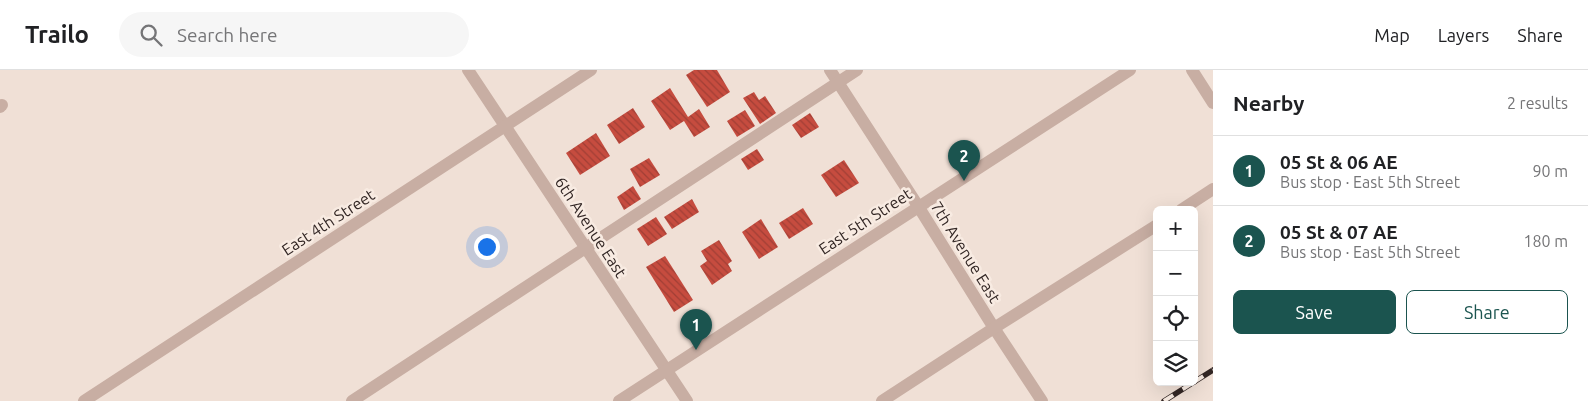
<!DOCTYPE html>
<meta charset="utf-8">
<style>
body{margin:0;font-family:Ubuntu,sans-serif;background:#f6f6f6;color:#202124}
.controls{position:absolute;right:15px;bottom:15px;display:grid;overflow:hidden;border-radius:8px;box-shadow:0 5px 20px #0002}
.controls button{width:45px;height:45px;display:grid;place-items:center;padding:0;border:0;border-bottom:1px solid #e0e0e0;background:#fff;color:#202124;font:25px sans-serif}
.you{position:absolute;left:486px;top:176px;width:18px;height:18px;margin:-12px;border:4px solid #fff;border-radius:50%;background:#1a73e8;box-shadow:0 0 0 8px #1a73e833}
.badge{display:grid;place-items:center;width:32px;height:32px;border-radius:50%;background:#1b544f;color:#fff;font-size:16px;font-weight:700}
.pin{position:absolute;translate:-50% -41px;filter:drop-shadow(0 1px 2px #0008)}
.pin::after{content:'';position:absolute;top:26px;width:18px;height:15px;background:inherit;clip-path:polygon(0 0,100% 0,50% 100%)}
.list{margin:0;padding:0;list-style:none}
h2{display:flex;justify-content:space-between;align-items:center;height:65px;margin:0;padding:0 20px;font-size:21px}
h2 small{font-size:16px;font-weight:400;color:#757577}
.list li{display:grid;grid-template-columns:32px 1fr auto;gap:15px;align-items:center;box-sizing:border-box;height:70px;padding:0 20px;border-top:1px solid #e0e0e0}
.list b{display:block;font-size:19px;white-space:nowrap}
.list p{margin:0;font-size:16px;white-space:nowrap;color:#757577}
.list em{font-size:16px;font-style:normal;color:#757577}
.actions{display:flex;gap:10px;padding:15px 20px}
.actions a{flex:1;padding:11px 0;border:1px solid #1b544f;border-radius:8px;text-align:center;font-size:18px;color:#1b544f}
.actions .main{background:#1b544f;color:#fff}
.icon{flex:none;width:28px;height:28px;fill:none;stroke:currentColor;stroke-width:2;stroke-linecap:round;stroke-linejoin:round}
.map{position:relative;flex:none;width:1213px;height:331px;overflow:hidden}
header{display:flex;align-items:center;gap:30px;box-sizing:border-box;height:70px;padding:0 25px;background:#fff;border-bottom:1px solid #e0e0e0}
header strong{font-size:24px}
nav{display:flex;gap:28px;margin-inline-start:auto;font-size:18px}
.search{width:350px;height:45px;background:#f6f6f6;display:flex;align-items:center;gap:12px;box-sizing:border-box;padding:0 18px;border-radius:28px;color:#757577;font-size:19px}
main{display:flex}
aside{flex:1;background:#fff}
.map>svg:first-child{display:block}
</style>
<header>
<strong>Trailo</strong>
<div class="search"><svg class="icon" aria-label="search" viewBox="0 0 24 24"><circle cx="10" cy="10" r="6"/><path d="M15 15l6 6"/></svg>Search here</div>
<nav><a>Map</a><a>Layers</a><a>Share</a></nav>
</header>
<main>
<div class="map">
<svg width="1213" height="331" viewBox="0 0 1213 331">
<defs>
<pattern id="building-back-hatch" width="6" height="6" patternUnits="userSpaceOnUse" patternTransform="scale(1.25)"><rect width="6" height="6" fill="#c64c3f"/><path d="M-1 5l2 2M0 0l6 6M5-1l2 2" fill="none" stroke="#a13f35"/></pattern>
</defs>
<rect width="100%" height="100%" fill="#f0e0d6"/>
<g fill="url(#building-back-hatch)">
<polygon points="694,0 717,0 730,22 707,37 686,5"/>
<polygon points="670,18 688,47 699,39 710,57 694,67 684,51 670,60 651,31"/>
<polygon points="754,22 759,30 765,26 776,43 760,54 743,28"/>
<polygon points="633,38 645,57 619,74 607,55"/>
<polygon points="745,40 755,56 737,67 727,51"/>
<polygon points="810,43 819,57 801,68 792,55"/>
<polygon points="596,63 610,86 580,105 566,83"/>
<polygon points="757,79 764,90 748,100 741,89"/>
<polygon points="649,88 660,105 640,117 630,99"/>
<polygon points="844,90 859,113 836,127 821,105"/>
<polygon points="633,116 641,129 624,140 617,127"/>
<polygon points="692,129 699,142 672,159 664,147"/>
<polygon points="803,138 813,154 789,169 779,153"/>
<polygon points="656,147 667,164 648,176 637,159"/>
<polygon points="761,149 778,177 759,189 742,162"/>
<polygon points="719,170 732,191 728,194 732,201 712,215 700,196 707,191 701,181"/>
<polygon points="665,186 693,230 674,242 646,197"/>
</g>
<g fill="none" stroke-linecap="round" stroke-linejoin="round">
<g stroke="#c8aea3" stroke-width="12">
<polyline points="468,0 687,331"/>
<polyline points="830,0 918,136 994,258 1042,331"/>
<polyline points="1192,0 1213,33"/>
<polyline points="0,37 2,35"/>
<polyline points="1181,140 1213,119"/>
<polyline points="84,331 591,0"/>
<polyline points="352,331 857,0"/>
<polyline points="619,331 1130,0"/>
<polyline points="882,331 994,258 1157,155"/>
</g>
<defs>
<g id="rail">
<polyline points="1194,312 1213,300"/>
<polyline points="1164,331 1194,312"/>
</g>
</defs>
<use href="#rail" stroke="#332725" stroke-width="5.5"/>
<use href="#rail" stroke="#f8ebe2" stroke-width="4" stroke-dasharray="11" stroke-linecap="butt"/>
</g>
<g text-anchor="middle" stroke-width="5" stroke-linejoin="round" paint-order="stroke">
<g font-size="16" fill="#332725" stroke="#f8ebe2">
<text transform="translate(865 151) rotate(-33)" y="6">East 5th Street</text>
<text transform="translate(328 152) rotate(-33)" y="6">East 4th Street</text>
<text transform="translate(591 157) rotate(57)" y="6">6th Avenue East</text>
<text transform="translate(966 182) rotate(58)" y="6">7th Avenue East</text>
</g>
</g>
</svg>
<div class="controls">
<button>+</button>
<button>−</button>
<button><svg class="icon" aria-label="locate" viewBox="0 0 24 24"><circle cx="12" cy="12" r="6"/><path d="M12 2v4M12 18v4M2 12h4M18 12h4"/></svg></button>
<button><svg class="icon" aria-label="layers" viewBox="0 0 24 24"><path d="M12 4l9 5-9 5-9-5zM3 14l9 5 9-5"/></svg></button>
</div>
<div class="you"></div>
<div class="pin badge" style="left:696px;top:280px">1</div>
<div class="pin badge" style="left:964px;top:111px">2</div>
</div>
<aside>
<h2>Nearby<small>2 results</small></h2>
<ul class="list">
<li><span class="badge">1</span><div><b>05 St &amp; 06 AE</b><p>Bus stop · East 5th Street</p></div><em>90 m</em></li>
<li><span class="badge">2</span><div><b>05 St &amp; 07 AE</b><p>Bus stop · East 5th Street</p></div><em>180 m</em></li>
</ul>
<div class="actions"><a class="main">Save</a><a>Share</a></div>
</aside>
</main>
